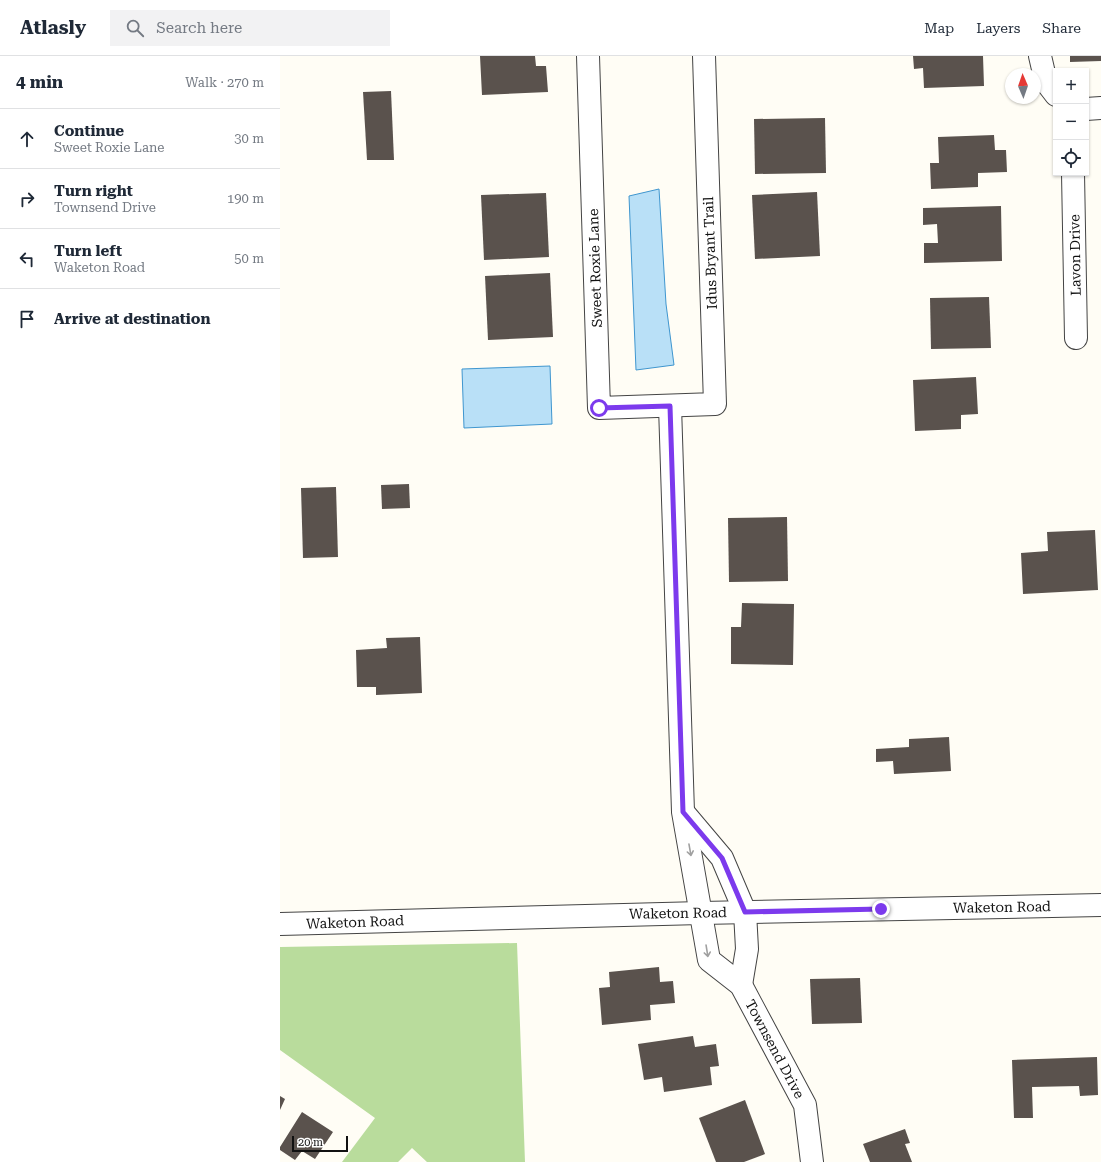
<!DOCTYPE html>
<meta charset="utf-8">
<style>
body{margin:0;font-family:"Roboto Serif",serif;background:#f2f2f3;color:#1f2937}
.controls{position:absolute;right:12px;top:12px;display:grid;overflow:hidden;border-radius:0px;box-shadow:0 1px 3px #0004}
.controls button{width:36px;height:36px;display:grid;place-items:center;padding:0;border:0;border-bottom:1px solid #e0e1e3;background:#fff;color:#1f2937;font:20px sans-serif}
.compass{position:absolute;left:725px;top:12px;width:36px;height:36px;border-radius:50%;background:#fff;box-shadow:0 1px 3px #0004;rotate:358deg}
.scale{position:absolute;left:12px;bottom:10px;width:56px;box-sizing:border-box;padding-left:4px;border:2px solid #111;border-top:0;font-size:11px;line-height:14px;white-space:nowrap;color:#111;-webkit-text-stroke:3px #fff;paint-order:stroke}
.stop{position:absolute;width:12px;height:12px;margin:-9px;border:3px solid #7c3aed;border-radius:50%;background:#fff}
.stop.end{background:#7c3aed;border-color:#fff;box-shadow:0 1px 4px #0008}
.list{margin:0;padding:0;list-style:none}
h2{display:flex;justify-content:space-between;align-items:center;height:52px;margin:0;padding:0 16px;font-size:17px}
h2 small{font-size:13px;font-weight:400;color:#747a83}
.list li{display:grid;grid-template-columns:26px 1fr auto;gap:12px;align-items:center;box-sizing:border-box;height:60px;padding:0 16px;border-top:1px solid #e0e1e3}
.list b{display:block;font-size:15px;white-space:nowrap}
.list p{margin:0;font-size:13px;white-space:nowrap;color:#747a83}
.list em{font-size:13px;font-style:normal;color:#747a83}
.icon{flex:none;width:22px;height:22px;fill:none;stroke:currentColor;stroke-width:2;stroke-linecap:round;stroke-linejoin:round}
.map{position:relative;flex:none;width:821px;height:1106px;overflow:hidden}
header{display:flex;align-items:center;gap:24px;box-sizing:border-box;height:56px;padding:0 20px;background:#fff;border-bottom:1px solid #e0e1e3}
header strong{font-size:19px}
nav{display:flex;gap:22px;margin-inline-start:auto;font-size:14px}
.search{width:280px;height:36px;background:#f2f2f3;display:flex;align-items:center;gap:10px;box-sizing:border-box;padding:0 14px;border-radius:0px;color:#747a83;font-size:15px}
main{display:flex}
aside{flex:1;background:#fff}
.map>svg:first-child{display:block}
</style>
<header>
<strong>Atlasly</strong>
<div class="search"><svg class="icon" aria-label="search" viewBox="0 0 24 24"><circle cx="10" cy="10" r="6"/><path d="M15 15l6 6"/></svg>Search here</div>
<nav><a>Map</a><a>Layers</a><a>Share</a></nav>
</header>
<main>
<aside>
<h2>4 min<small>Walk · 270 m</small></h2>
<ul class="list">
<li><svg class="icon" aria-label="ahead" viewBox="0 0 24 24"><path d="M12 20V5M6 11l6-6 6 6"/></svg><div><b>Continue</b><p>Sweet Roxie Lane</p></div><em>30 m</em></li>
<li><svg class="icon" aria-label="right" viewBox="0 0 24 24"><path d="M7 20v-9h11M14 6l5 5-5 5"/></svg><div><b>Turn right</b><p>Townsend Drive</p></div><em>190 m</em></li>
<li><svg class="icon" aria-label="left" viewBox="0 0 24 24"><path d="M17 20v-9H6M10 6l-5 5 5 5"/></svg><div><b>Turn left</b><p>Waketon Road</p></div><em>50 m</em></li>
<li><svg class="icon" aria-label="arrive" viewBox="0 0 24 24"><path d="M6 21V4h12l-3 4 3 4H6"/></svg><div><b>Arrive at destination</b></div></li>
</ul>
</aside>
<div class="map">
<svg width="821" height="1106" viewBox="0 0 821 1106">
<rect width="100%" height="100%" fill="#fffdf5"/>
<polygon fill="#b9dc9c" points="237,887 245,1106 147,1106 132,1092 118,1106 62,1106 95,1062 0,994 0,891"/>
<g fill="#b9e0f7" stroke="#3f96cf">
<polygon points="379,133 386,248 394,309 356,314 349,140"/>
<polygon points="270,310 272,368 184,372 182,313"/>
</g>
<g fill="#5a524d">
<polygon points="200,0 255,0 256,10 266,10 268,36 202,39"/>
<polygon points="633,0 703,0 704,30 644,32 643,12 634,13"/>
<polygon points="790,0 821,0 821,5 790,6"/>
<polygon points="111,35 114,104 87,104 83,36"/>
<polygon points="545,62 546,117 475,118 474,63"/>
<polygon points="714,79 715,94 726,94 727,116 698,117 698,131 651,133 650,107 659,107 658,81"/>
<polygon points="537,136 540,200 475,203 472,139"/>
<polygon points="266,137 269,201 204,204 201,139"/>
<polygon points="721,150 722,205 644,207 644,187 658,187 657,168 643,169 643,152"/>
<polygon points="270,217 273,281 208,284 205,220"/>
<polygon points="709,241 711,292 651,293 650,242"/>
<polygon points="696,321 698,358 681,359 681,373 635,375 633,324"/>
<polygon points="129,428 130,452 102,453 101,429"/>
<polygon points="56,431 58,501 23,502 21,432"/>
<polygon points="507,461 508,525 449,526 448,462"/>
<polygon points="815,474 818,534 743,538 741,497 768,495 767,476"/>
<polygon points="462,547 514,548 513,609 451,608 451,571 461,571"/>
<polygon points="140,581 142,637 96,639 96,631 77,631 76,594 107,592 106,582"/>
<polygon points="669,681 671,715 614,718 613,705 596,706 596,693 629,691 629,683"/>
<polygon points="379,911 380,926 393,925 395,947 370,949 371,964 322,969 319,932 330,931 329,916"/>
<polygon points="580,922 582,967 532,968 530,923"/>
<polygon points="413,980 415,991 436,988 439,1010 430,1011 432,1029 384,1036 382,1021 364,1024 358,988"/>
<polygon points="817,1001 818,1039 800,1040 799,1030 752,1031 753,1062 734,1062 732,1004"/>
<polygon points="0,1040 5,1043 0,1054"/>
<polygon points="465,1044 485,1098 464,1106 436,1106 419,1062"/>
<polygon points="22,1056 53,1076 35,1103 22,1095 15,1104 0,1094 0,1091"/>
<polygon points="625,1073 630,1087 625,1088 632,1106 590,1106 583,1088"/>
</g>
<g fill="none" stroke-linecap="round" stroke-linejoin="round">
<defs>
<g id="minor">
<polyline points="308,0 319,352 435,348 424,0"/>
<polyline points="760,0 766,26 776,39"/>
<polyline points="806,53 821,52"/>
<polyline points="793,117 796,282"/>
<polyline points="390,350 403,756 429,904 461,929 525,1049 532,1106"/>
<polyline points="404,757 442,802 465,856 467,893 461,929"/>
<polyline points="0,868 421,857 821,849"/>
</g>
</defs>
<use href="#minor" stroke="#444" stroke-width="24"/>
<use href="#minor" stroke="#fff" stroke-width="22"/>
</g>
<defs><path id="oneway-shaft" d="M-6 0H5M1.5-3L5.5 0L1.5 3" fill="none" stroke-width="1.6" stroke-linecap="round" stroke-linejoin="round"/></defs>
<g stroke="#a0a0a0">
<use href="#oneway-shaft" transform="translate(410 794) rotate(80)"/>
<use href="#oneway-shaft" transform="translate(427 895) rotate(81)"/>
</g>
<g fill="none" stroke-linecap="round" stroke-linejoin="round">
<polyline stroke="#7c3aed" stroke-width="5" points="319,352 390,350 403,756 442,802 465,856 601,853"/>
</g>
<g text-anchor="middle" stroke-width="4" stroke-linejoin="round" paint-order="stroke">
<g font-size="14" fill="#111" stroke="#fff">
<text transform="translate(430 197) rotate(-92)" y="5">Idus Bryant Trail</text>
<text transform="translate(795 199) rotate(-91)" y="5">Lavon Drive</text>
<text transform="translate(315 212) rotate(-92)" y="5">Sweet Roxie Lane</text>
<text transform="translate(722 851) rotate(-1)" y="5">Waketon Road</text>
<text transform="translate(398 857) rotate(-1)" y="5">Waketon Road</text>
<text transform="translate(75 866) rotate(-2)" y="5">Waketon Road</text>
<text transform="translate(495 993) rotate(62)" y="5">Townsend Drive</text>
</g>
</g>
</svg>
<div class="controls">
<button>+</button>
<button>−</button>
<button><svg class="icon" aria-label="locate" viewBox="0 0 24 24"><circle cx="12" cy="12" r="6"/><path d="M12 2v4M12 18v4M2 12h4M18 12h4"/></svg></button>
</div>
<svg class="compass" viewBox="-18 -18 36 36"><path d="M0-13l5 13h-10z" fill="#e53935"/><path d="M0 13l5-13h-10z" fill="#747a83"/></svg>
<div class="scale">20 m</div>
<div class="stop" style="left:319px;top:352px"></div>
<div class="stop end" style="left:601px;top:853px"></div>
</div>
</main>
